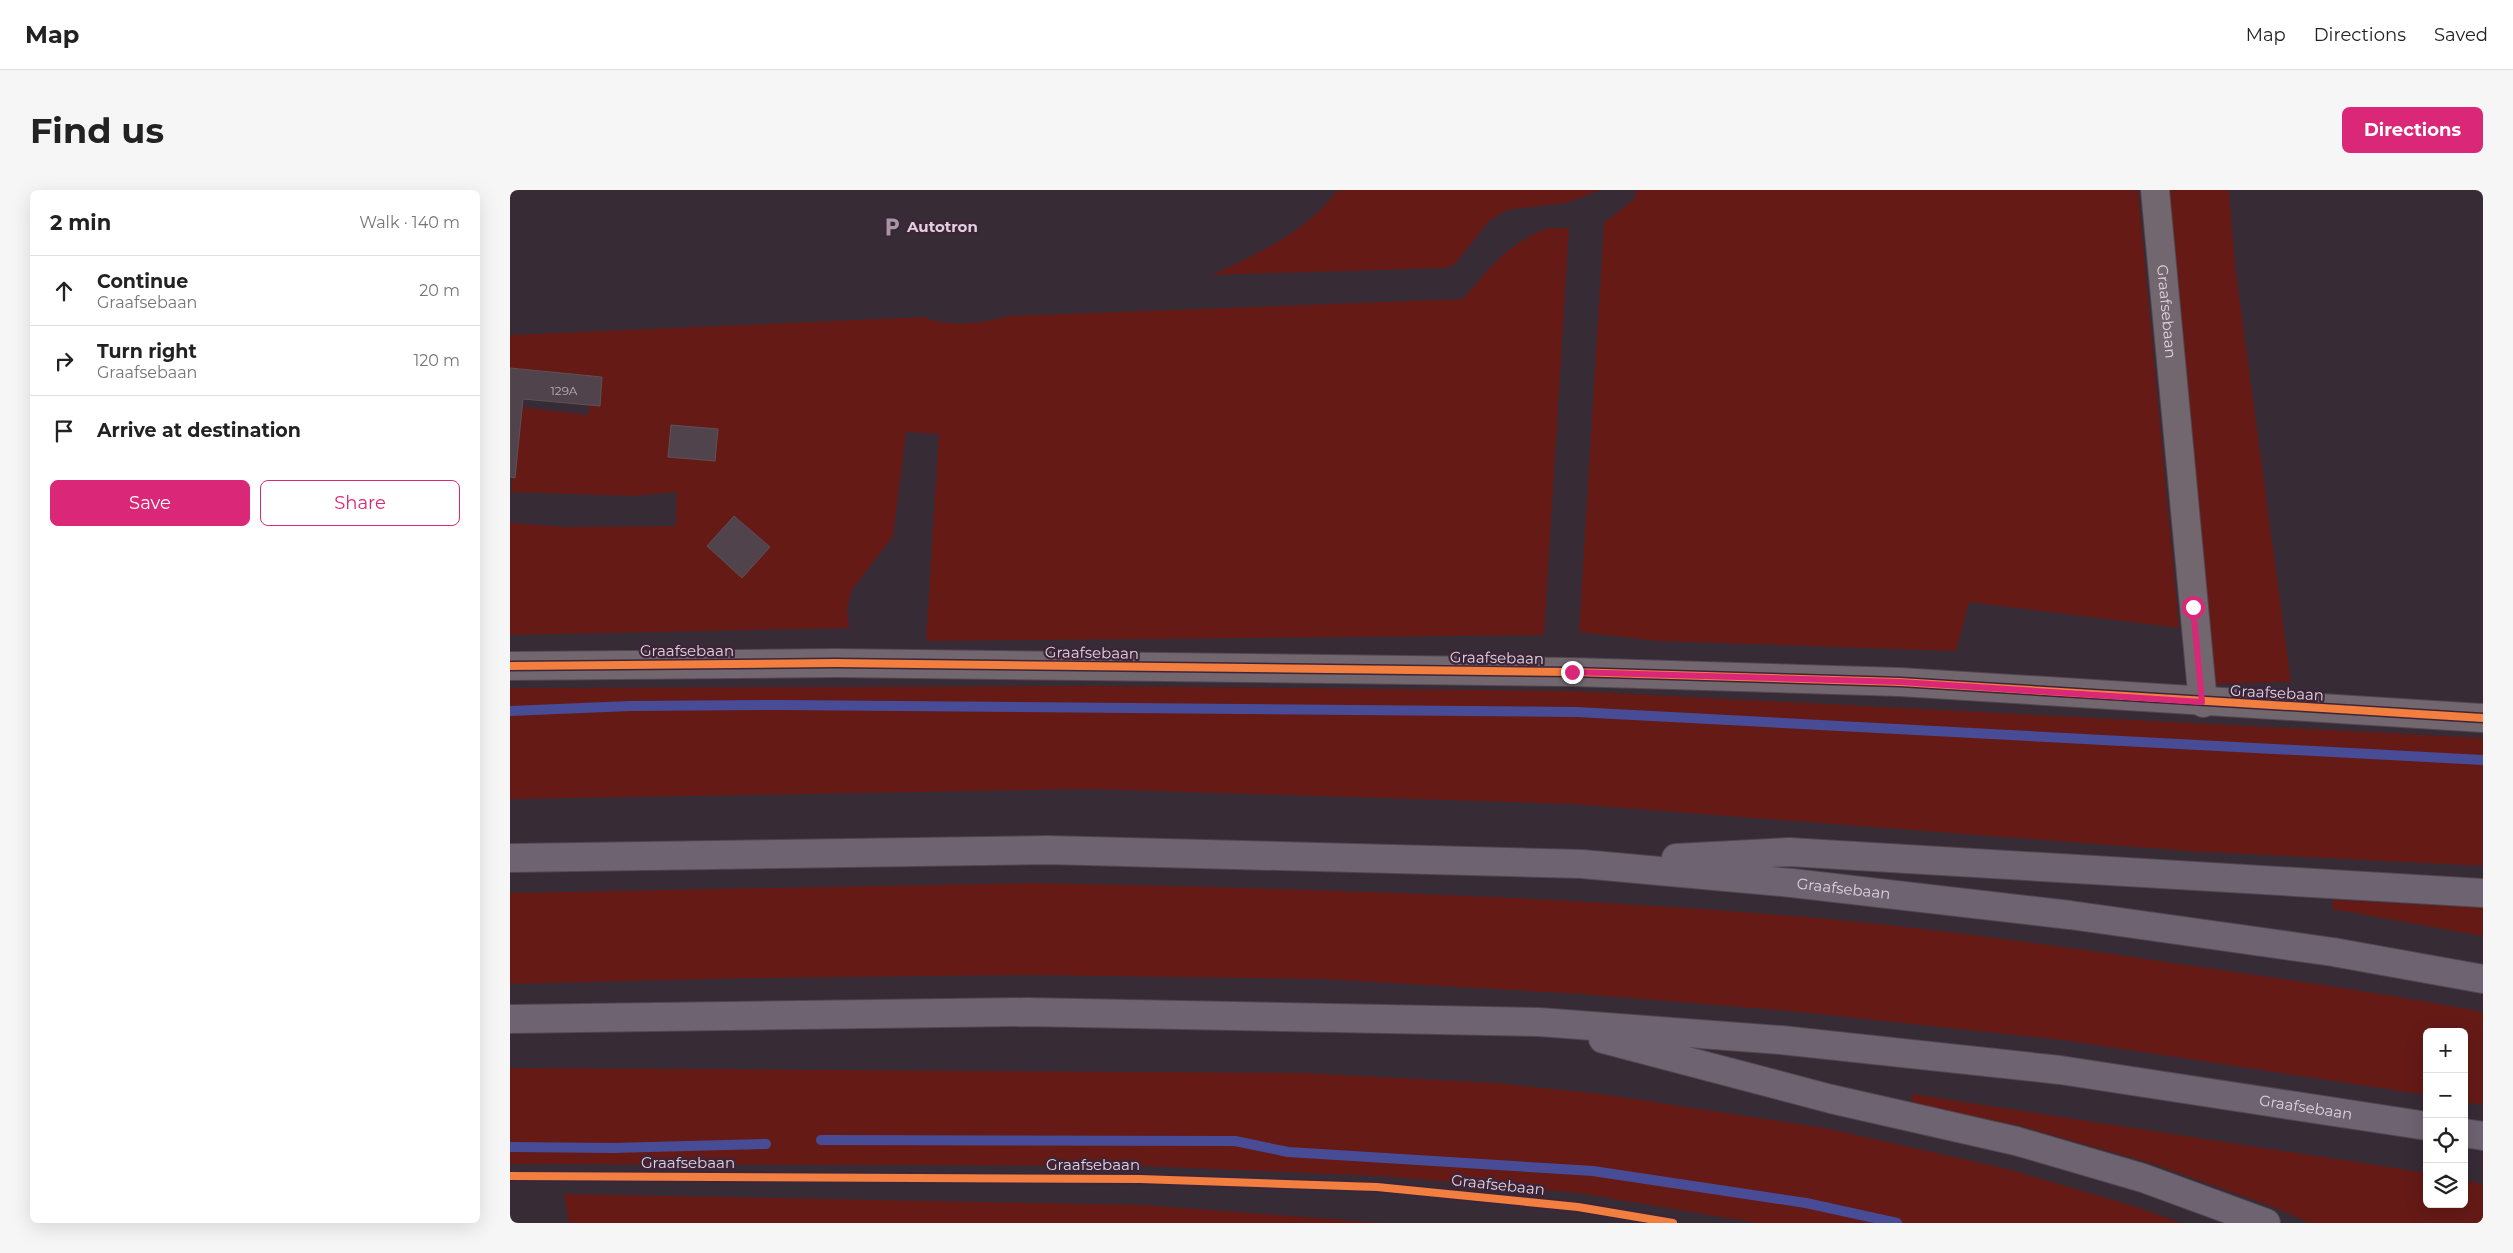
<!DOCTYPE html>
<meta charset="utf-8">
<style>
body{margin:0;font-family:Montserrat,sans-serif;background:#f6f6f6;color:#222}
.controls{position:absolute;right:15px;bottom:15px;display:grid;overflow:hidden;border-radius:8px;box-shadow:0 5px 20px #0002}
.controls button{width:45px;height:45px;display:grid;place-items:center;padding:0;border:0;border-bottom:1px solid #e0e0e0;background:#fff;color:#222;font:25px sans-serif}
.stop{position:absolute;width:15px;height:15px;margin:-11px;border:4px solid #db2777;border-radius:50%;background:#fff}
.stop.end{background:#db2777;border-color:#fff;box-shadow:0 1px 5px #0008}
.list{margin:0;padding:0;list-style:none}
h2{display:flex;justify-content:space-between;align-items:center;height:65px;margin:0;padding:0 20px;font-size:21px}
h2 small{font-size:16px;font-weight:400;color:#767676}
.list li{display:grid;grid-template-columns:32px 1fr auto;gap:15px;align-items:center;box-sizing:border-box;height:70px;padding:0 20px;border-top:1px solid #e0e0e0}
.list b{display:block;font-size:19px;white-space:nowrap}
.list p{margin:0;font-size:16px;white-space:nowrap;color:#767676}
.list em{font-size:16px;font-style:normal;color:#767676}
.actions{display:flex;gap:10px;padding:15px 20px}
.actions a{flex:1;padding:11px 0;border:1px solid #db2777;border-radius:8px;text-align:center;font-size:18px;color:#db2777}
.actions .main{background:#db2777;color:#fff}
.icon{flex:none;width:28px;height:28px;fill:none;stroke:currentColor;stroke-width:2;stroke-linecap:round;stroke-linejoin:round}
.map{position:relative;flex:none;width:1973px;height:1033px;overflow:hidden;border-radius:8px}
header{display:flex;align-items:center;gap:30px;box-sizing:border-box;height:70px;padding:0 25px;background:#fff;border-bottom:1px solid #e0e0e0}
header strong{font-size:24px}
nav{display:flex;gap:28px;margin-inline-start:auto;font-size:18px}
.intro{display:flex;align-items:center;justify-content:space-between;box-sizing:border-box;height:120px;padding:0 30px}
h1{margin:0;font-size:35px}
.button{padding:12px 22px;border-radius:8px;background:#db2777;color:#fff;font-size:18px;font-weight:700}
main{display:flex;gap:30px;padding:0 30px}
aside{flex:1;background:#fff;border-radius:8px;box-shadow:0 5px 20px #0002}
.map>svg:first-child{display:block}
</style>
<header>
<strong>Map</strong>
<nav><a>Map</a><a>Directions</a><a>Saved</a></nav>
</header>
<div class="intro"><h1>Find us</h1><a class="button">Directions</a></div>
<main>
<aside>
<h2>2 min<small>Walk · 140 m</small></h2>
<ul class="list">
<li><svg class="icon" aria-label="ahead" viewBox="0 0 24 24"><path d="M12 20V5M6 11l6-6 6 6"/></svg><div><b>Continue</b><p>Graafsebaan</p></div><em>20 m</em></li>
<li><svg class="icon" aria-label="right" viewBox="0 0 24 24"><path d="M7 20v-9h11M14 6l5 5-5 5"/></svg><div><b>Turn right</b><p>Graafsebaan</p></div><em>120 m</em></li>
<li><svg class="icon" aria-label="arrive" viewBox="0 0 24 24"><path d="M6 21V4h12l-3 4 3 4H6"/></svg><div><b>Arrive at destination</b></div></li>
</ul>
<div class="actions"><a class="main">Save</a><a>Share</a></div>
</aside>
<div class="map">
<svg width="1973" height="1033" viewBox="0 0 1973 1033">
<rect width="100%" height="100%" fill="#372b36"/>
<g fill="#651a16">
<path d="M828,0H1091L1056,13L997,20L979,31L944,75L936,78L702,85C749,63 796,42 828,0Z"/>
<polygon points="1127,0 1628,0 1669,438 1459,412 1446,461 1148,451 1069,442 1094,33 1124,9"/>
<polygon points="1658,0 1719,0 1725,76 1781,492 1700,494"/>
<path d="M1038,38H1059L1034,445L416,451L429,244L396,242L383,346L342,400L337,419L339,438L0,445V333L56,337L166,336L167,302L122,306L1,302L12,217L78,225L82,194L0,182V145L414,127C435,138 476,133 498,126L953,109C982,76 995,55 1038,38Z"/>
<polygon points="584,496 1063,501 1973,548 1973,676 1679,661 1061,614 581,599 0,609 0,498"/>
<path d="M521,693C776,698 1030,705 1283,726C1417,737 1551,756 1683,776C1780,790 1877,804 1973,822V915L1954,912V842H1917V905L1553,850L1280,821L1071,804L811,789L518,785L242,788L0,794V703Z"/>
<polygon points="1823,710 1973,718 1973,746 1822,719"/>
<polygon points="0,878 793,883 986,893 1091,904 1315,938 1497,979 1627,1017 1671,1033 1247,1033 1069,1003 869,986 632,976 0,974"/>
<polygon points="1402,904 1917,983 1917,1014 1954,1014 1954,990 1973,994 1973,1033 1799,1033 1771,1020 1644,974 1511,936 1402,913"/>
<polygon points="54,1004 633,1015 874,1033 59,1033"/>
</g>
<g fill="none" stroke-linecap="round" stroke-linejoin="round">
<g stroke="#484c96" stroke-width="10">
<polyline points="0,521 120,516 269,515 1066,522 1973,570"/>
<polyline points="311,950 725,951 778,962 1083,981 1296,1013 1387,1033"/>
<polyline points="0,957 102,958 256,954"/>
</g>
</g>
<g fill="#50434b" stroke="#5e5158">
<polygon points="0,178 92,187 90,216 13,209 5,288 0,287"/>
<polygon points="161,235 208,239 205,271 158,267"/>
<polygon points="224,326 260,357 232,388 197,356"/>
</g>
<g fill="none" stroke-linecap="round" stroke-linejoin="round">
<defs>
<g id="minor">
<path id="s1" d="M1645,0L1693,513"/>
<polyline points="0,476 325,473 1062,482 1390,492 1973,528"/>
</g>
<g id="motorway">
<path id="s2" d="M0,668L538,660L1072,674L1282,693L1560,725L1823,762L1973,789"/>
<polyline points="1166,668 1279,662 1973,703"/>
<path id="s3" d="M0,829L517,822L1029,832L1271,850L1550,880L1917,936"/>
<polyline points="1093,849 1321,909 1506,951 1633,988 1756,1033"/>
<polyline points="1954,943 1973,946"/>
</g>
</defs>
<use href="#minor" stroke="#51464f" stroke-width="30"/>
<use href="#motorway" stroke="#51464f" stroke-width="30"/>
<use href="#minor" stroke="#72666f" stroke-width="28"/>
<use href="#motorway" stroke="#6e6371" stroke-width="28"/>
<defs>
<g id="cycleway">
<polyline points="0,476 325,473 1062,482 1390,492 1973,528"/>
<polyline points="0,986 630,989 867,997 1068,1017 1163,1033"/>
</g>
</defs>
<use href="#cycleway" stroke="#3d2539" stroke-width="11"/>
<use href="#cycleway" stroke="#f27e40" stroke-width="8"/>
</g>
<g fill="none" stroke-linecap="round" stroke-linejoin="round">
<polyline stroke="#db2777" stroke-width="6" points="1062,482 1390,492 1692,512 1683,417"/>
</g>
<defs>
<symbol id="parking-bare" viewBox="-9 -9 18 18"><path d="M-3.5-5.5H1a3.5 3.5 0 0 1 0 7H-1V5.5H-3.5ZM-1-3.4V-.6H.8a1.4 1.4 0 0 0 0-2.8Z" fill="#a697a3" stroke="#3d2539" stroke-width="2.5" paint-order="stroke"/></symbol>
</defs>
<g fill-rule="evenodd">
<use href="#parking-bare" x="368" y="23" width="28" height="28"/>
</g>
<g text-anchor="middle" stroke-width="4.5" stroke-linejoin="round" paint-order="stroke">
<g font-size="12" fill="#bdaeb9">
<text x="54" y="205">129A</text>
</g>
<g font-size="15" font-weight="bold" fill="#e1d1de" stroke="#3d2539" text-anchor="start">
<text x="397" y="42">Autotron</text>
</g>
<g font-size="15" fill="#e1d1de" stroke="#3d2539">
<text dy="5" stroke="none"><textPath href="#s1" startOffset="122">Graafsebaan</textPath></text>
<text x="177" y="466">Graafsebaan</text>
<text transform="translate(582 463) rotate(1)" y="5">Graafsebaan</text>
<text transform="translate(987 468) rotate(1)" y="5">Graafsebaan</text>
<text transform="translate(1767 503) rotate(3)" y="5">Graafsebaan</text>
<text dy="5" stroke="none"><textPath href="#s2" startOffset="1335">Graafsebaan</textPath></text>
<text dy="5" stroke="none"><textPath href="#s3" startOffset="1801">Graafsebaan</textPath></text>
<text x="178" y="978">Graafsebaan</text>
<text x="583" y="980">Graafsebaan</text>
<text transform="translate(988 995) rotate(6)" y="5">Graafsebaan</text>
</g>
</g>
</svg>
<div class="controls">
<button>+</button>
<button>−</button>
<button><svg class="icon" aria-label="locate" viewBox="0 0 24 24"><circle cx="12" cy="12" r="6"/><path d="M12 2v4M12 18v4M2 12h4M18 12h4"/></svg></button>
<button><svg class="icon" aria-label="layers" viewBox="0 0 24 24"><path d="M12 4l9 5-9 5-9-5zM3 14l9 5 9-5"/></svg></button>
</div>
<div class="stop" style="left:1683px;top:417px"></div>
<div class="stop end" style="left:1062px;top:482px"></div>
</div>
</main>
